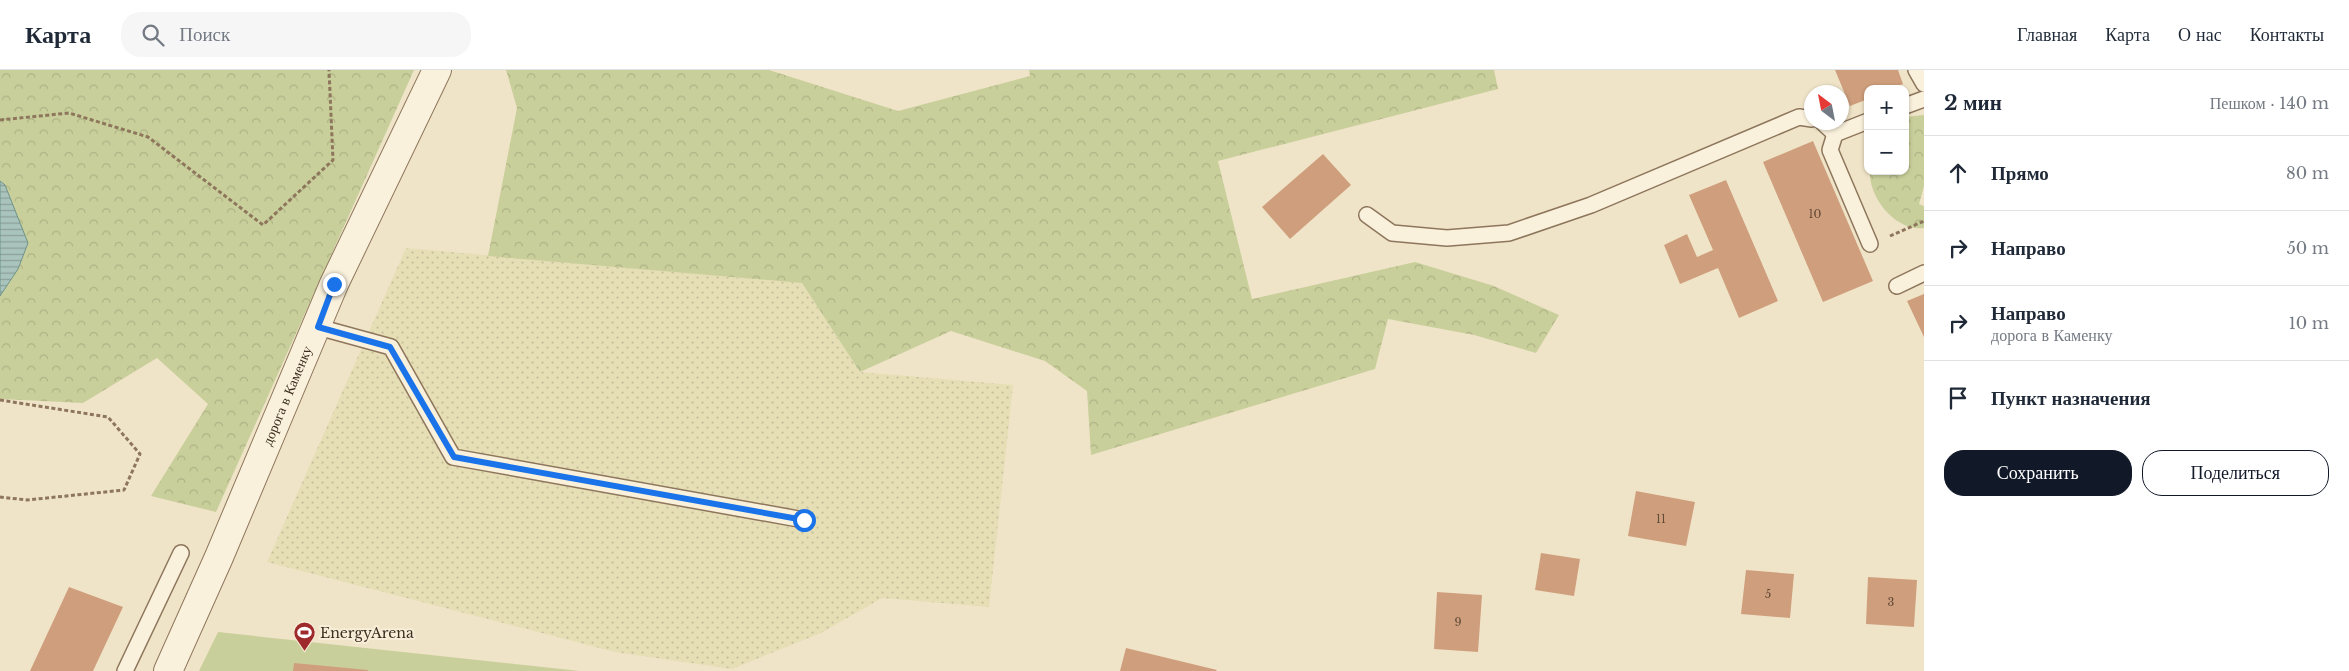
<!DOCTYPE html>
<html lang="ru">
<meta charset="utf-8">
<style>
body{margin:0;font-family:"Libre Baskerville",serif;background:#f6f6f7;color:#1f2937}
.controls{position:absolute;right:15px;top:15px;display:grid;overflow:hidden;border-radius:10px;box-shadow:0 1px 4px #0004}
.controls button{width:45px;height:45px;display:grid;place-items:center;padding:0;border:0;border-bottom:1px solid #e0e1e3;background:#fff;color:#1f2937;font:25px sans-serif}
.compass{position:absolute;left:1804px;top:15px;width:45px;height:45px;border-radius:50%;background:#fff;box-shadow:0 1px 4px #0004;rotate:328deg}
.stop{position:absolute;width:15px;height:15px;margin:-11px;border:4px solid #1a73e8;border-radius:50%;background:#fff}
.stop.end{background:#1a73e8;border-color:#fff;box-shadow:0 1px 5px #0008}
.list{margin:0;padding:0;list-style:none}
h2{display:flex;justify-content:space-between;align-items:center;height:65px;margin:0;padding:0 20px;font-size:21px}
h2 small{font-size:16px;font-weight:400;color:#747a83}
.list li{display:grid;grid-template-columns:32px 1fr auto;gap:15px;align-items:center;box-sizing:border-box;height:75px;padding:0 20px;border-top:1px solid #e0e1e3}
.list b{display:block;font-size:19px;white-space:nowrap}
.list p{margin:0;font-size:16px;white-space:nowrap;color:#747a83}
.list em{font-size:16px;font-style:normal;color:#747a83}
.actions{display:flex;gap:10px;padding:15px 20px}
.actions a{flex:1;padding:11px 0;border:1px solid #111827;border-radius:20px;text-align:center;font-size:18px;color:#111827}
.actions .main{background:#111827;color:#fff}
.icon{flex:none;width:28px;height:28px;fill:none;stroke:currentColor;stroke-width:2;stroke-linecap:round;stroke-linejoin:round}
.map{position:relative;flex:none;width:1924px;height:601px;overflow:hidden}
header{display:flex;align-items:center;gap:30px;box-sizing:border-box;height:70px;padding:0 25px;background:#fff;border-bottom:1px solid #e0e1e3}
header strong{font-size:24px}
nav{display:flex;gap:28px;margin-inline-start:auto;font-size:18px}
.search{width:350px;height:45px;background:#f6f6f7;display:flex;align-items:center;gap:12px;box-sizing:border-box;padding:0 18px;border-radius:20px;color:#747a83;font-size:19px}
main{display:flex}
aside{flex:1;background:#fff}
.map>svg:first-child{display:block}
</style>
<header>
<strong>Карта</strong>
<div class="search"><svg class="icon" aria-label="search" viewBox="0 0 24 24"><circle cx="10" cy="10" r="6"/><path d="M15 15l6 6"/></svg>Поиск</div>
<nav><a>Главная</a><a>Карта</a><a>О нас</a><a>Контакты</a></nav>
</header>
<main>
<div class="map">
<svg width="1924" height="601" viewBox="0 0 1924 601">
<defs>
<pattern id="farmland-dots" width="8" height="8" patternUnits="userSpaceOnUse" patternTransform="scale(1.25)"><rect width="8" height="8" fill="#e6deb5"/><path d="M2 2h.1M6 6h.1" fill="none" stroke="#c6bf9b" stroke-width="1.8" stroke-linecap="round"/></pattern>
<pattern id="forest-crowns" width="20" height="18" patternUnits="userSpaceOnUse" patternTransform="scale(1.25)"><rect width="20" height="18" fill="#c9cf9b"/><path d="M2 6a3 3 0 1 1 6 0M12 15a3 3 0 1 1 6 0" fill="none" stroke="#aeb285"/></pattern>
<pattern id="water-rules" width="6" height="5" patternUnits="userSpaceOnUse" patternTransform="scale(1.25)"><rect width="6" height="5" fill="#a9c4bc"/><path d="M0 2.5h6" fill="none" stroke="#8ba098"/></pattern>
</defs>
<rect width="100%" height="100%" fill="#f0e4c8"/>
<polygon fill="url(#farmland-dots)" points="406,178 802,213 860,302 1013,315 989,537 882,528 821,563 732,599 615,582 267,492"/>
<g fill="url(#forest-crowns)">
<polygon points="0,0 414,0 216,442 151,426 208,334 157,288 83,333 0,329"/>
<polygon points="506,0 769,0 898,41 1030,6 1029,0 1494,0 1498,19 1218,91 1252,229 1415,192 1494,216 1559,245 1536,283 1474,265 1388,249 1375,299 1091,385 1087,321 1045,291 951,261 860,302 802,213 488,186 517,38"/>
<path d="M1924,45V116L1919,134L1924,136V158C1896,162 1868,127 1870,101H1905V47Z"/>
</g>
<polygon fill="#c9cf9b" points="218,562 580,601 199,601"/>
<polygon fill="url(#water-rules)" stroke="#6f938a" points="0,111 5,115 28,173 18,199 0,226"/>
<g fill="#cf9f7d">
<polygon points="1835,0 1898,0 1903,14 1891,19 1868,19 1868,29 1850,36"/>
<polygon points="1813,71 1873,211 1823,232 1763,92"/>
<polygon points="1323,84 1351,115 1290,169 1262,137"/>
<polygon points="1726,110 1778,231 1739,248 1718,198 1680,214 1664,175 1687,164 1697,187 1713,180 1689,125"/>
<polygon points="1924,224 1924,267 1907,231"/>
<polygon points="1636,421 1695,432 1686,476 1628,466"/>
<polygon points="1541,483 1580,489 1574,526 1535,520"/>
<polygon points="1746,500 1794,504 1790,548 1741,544"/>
<polygon points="1868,507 1917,510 1914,557 1866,554"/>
<polygon points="69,517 123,537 93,601 30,601"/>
<polygon points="1437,522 1482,525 1478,582 1434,579"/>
<polygon points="1126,578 1217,600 1216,601 1120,601"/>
<polygon points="294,593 368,600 368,601 293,601"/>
</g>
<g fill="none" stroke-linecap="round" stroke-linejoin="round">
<defs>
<g id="service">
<polyline points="1916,0 1924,14"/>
<polyline points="1905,36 1924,29"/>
<polyline points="1822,52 1835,64 1868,51"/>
<polyline points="1835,64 1830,80 1870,174"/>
<polyline points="1367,145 1392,163 1447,168 1509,163 1591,135 1799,47 1812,49"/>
<polyline points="1897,216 1924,203"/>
<polyline points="318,257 391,277 453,387 804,450"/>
<polyline points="125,601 181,483"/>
</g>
<g id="minor">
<path id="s1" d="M168,601L219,487L334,214L437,0"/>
</g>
</defs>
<use href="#service" stroke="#8d765c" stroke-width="18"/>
<use href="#minor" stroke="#8d765c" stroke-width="30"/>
<g stroke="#8d765c" stroke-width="3" stroke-dasharray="4 2.5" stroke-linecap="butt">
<polyline points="0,50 69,43 148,67 263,155 333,90 329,0"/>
<polyline points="1890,166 1924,151"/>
<polyline points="0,330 108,347 140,384 124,420 27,430 0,427"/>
</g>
<use href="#service" stroke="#faf1dc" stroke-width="15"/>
<use href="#minor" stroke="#faf1dc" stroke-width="28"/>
</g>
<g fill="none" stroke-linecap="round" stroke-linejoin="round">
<polyline stroke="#1a73e8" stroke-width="6" points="334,214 318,257 390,277 454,387 804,450"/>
</g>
<defs>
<symbol id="stadium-pin" viewBox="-11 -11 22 30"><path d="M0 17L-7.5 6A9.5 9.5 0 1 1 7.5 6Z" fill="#9e2a2b" stroke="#f7eed8"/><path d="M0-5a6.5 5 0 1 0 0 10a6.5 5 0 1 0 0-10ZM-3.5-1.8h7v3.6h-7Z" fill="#fff"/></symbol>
</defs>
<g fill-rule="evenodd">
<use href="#stadium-pin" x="292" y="550" width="25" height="34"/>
</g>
<g text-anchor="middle" stroke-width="4" stroke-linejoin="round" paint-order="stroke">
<g font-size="11" fill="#624a37">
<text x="1815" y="148">10</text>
<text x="1661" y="453">11</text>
<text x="1768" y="528">5</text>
<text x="1891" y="536">3</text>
<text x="1458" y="556">9</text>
</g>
<g font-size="14" fill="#3d2e20" stroke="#f7eed8">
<text dy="5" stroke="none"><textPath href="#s1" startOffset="300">дорога в Каменку</textPath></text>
</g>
<g font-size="14" fill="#3d2e20" stroke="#f7eed8" text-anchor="start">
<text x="320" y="568">EnergyArena</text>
</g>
</g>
</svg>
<div class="controls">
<button>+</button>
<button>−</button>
</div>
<svg class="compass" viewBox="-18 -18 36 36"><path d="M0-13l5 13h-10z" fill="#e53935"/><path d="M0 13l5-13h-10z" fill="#747a83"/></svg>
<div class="stop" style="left:804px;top:450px"></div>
<div class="stop end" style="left:334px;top:214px"></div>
</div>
<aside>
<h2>2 мин<small>Пешком · 140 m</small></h2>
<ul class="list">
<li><svg class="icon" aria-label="ahead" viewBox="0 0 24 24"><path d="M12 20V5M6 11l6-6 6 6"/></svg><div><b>Прямо</b></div><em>80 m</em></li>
<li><svg class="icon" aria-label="right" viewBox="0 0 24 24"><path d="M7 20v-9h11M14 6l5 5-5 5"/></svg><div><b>Направо</b></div><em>50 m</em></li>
<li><svg class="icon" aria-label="right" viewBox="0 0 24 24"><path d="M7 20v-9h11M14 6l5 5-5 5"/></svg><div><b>Направо</b><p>дорога в Каменку</p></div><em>10 m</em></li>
<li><svg class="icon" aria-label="arrive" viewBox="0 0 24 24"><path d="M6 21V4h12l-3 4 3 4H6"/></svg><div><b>Пункт назначения</b></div></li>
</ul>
<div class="actions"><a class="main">Сохранить</a><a>Поделиться</a></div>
</aside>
</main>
